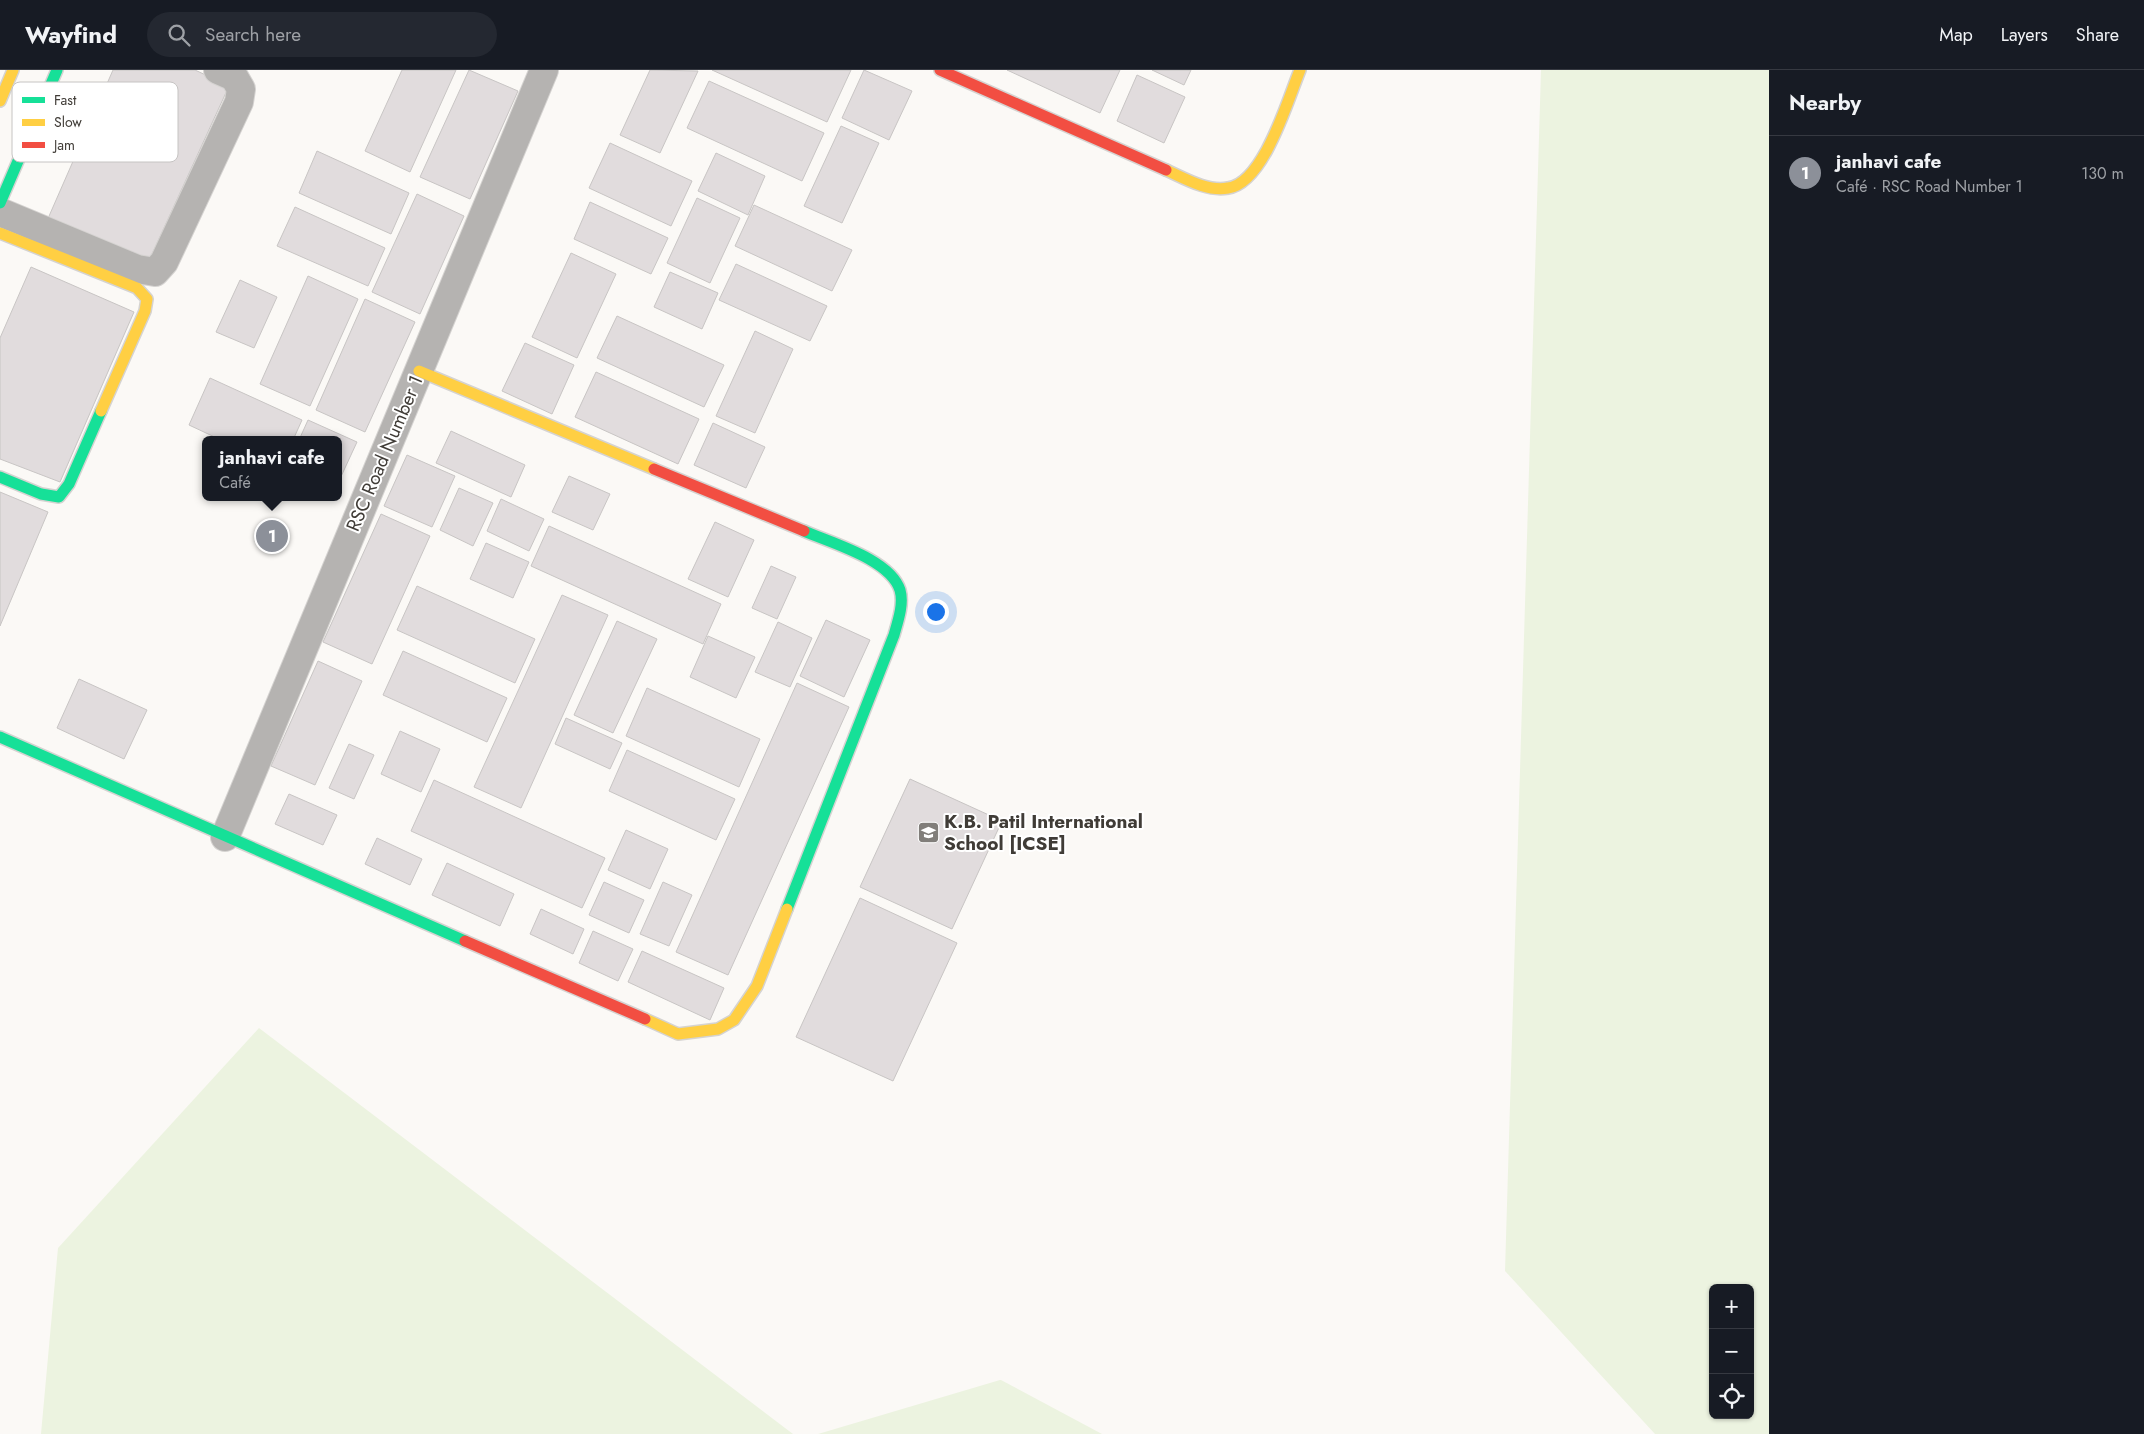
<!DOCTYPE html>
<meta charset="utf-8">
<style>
body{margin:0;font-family:Jost,sans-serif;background:#242831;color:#f1f3f6}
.controls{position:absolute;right:15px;bottom:15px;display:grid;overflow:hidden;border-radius:8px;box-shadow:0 1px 4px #0004}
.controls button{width:45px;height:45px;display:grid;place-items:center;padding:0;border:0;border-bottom:1px solid #363941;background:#171b24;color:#f1f3f6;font:25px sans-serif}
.you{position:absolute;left:935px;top:541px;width:18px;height:18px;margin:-12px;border:4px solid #fff;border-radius:50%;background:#1a73e8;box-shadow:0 0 0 8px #1a73e833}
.badge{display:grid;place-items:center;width:32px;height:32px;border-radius:50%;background:#8c9099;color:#fff;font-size:16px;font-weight:700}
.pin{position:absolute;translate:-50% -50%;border:2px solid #fff;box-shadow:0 1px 5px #0006}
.popup{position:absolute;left:202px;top:366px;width:140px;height:65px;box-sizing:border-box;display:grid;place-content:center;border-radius:8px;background:#171b24;filter:drop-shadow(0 1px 4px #0005);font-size:16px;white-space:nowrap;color:#9ea1a6}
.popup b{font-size:19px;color:#f1f3f6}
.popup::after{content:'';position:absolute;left:50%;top:100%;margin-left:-10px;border:10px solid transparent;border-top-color:#171b24}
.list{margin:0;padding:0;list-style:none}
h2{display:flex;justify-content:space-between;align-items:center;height:65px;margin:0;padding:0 20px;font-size:21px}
h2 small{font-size:16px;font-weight:400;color:#9ea1a6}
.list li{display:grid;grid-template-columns:32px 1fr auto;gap:15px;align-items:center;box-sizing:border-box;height:75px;padding:0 20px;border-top:1px solid #363941}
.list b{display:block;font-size:19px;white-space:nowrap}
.list p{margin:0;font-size:16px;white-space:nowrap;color:#9ea1a6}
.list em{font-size:16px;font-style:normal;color:#9ea1a6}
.icon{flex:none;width:28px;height:28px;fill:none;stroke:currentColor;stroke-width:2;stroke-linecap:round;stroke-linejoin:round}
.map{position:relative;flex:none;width:1769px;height:1364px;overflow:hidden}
header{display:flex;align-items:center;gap:30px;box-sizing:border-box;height:70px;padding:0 25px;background:#171b24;border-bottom:1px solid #363941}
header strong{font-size:24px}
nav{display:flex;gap:28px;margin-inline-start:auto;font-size:18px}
.search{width:350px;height:45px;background:#242831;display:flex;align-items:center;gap:12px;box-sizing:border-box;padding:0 18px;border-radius:28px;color:#9ea1a6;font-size:19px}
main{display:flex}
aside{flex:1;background:#171b24}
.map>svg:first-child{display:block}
</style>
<header>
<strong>Wayfind</strong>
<div class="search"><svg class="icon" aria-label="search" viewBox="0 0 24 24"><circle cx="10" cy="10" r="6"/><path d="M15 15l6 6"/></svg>Search here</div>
<nav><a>Map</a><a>Layers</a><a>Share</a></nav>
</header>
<main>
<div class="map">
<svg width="1769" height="1364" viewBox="0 0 1769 1364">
<rect width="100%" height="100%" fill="#fbf9f6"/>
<g fill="#ecf3e0" fill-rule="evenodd">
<path d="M1541,0H1769V1364H1655L1505,1201ZM1713,1218H1750V1345H1713Z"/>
<polygon points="259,958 793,1364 41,1364 58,1178"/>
<polygon points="1001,1310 1102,1364 818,1364 1000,1310"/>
</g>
<g fill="#e1dcdd" stroke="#c8c5c4">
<polygon points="113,0 195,0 229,16 147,195 46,153"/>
<polygon points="402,0 456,0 410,102 365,81"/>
<polygon points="469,0 518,21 470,129 420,107"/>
<polygon points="650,0 698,1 660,83 620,65"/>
<polygon points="712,0 851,0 827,52"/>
<polygon points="864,0 912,21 889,70 842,48"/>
<polygon points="1007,0 1120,0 1100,43"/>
<polygon points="1152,0 1191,0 1184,15"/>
<polygon points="1137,5 1185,27 1164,73 1117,51"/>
<polygon points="709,11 824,63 802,111 687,58"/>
<polygon points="841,56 879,73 842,153 804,136"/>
<polygon points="610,73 692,111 671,156 589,118"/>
<polygon points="317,81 409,123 391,164 299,123"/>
<polygon points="716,83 765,106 748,145 698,121"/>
<polygon points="417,124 464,146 420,244 372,222"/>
<polygon points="697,128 740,148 710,213 667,193"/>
<polygon points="590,132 668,168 651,204 574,169"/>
<polygon points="754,135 852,180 832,221 735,176"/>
<polygon points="295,137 385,178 368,216 277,176"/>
<polygon points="571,183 616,204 577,288 532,267"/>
<polygon points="736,194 827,236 810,271 719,230"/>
<polygon points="31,197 134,242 60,412 0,389 0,268"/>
<polygon points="670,202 718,223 702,259 654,237"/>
<polygon points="308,206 358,229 310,336 260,314"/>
<polygon points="240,210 277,227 254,278 216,262"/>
<polygon points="365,229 415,252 365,362 316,340"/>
<polygon points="617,246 724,295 704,337 597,288"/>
<polygon points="755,261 793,279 755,363 716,346"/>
<polygon points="525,273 574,295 552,344 502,321"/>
<polygon points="596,302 699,349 678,394 575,347"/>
<polygon points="210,308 302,350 293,370 221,370 189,355"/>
<polygon points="308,350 357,372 338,413 338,370 299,370"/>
<polygon points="713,353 765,377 746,418 694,395"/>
<polygon points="451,361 525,395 511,427 436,393"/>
<polygon points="407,385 455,406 432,457 384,436"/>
<polygon points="569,406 610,424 593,460 552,442"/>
<polygon points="459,418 493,433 473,476 440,460"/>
<polygon points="0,422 48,442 0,556"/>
<polygon points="501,429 544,449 529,481 487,461"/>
<polygon points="381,444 430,466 372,594 323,572"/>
<polygon points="715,452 754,470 728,527 688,509"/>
<polygon points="549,456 721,534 703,574 531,496"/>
<polygon points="486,473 529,492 513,528 470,509"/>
<polygon points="771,496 796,507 777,549 752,538"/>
<polygon points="417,516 535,569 515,613 397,560"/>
<polygon points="562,525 608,545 521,738 474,717"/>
<polygon points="826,550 870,570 844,627 800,606"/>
<polygon points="617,551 657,569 613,663 574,645"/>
<polygon points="778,552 812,568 790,617 755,602"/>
<polygon points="708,566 755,587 736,628 690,607"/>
<polygon points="403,581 507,628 487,672 383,625"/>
<polygon points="318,591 362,611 315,715 271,696"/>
<polygon points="79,609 147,640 124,689 57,658"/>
<polygon points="797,613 849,637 728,905 676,882"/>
<polygon points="647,618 760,669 739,717 626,666"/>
<polygon points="566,648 622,673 610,699 555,674"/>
<polygon points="400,661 440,679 421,722 381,704"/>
<polygon points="349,674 374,685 354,729 329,718"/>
<polygon points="627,680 735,729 716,770 609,721"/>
<polygon points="910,709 1002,751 952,859 860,817"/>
<polygon points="434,710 605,788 582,838 411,761"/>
<polygon points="289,724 337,745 323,775 275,754"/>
<polygon points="626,760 668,779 650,819 608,800"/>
<polygon points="377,768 422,789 410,815 365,794"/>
<polygon points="447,793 514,824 500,856 432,825"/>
<polygon points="604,812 644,830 629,863 589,845"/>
<polygon points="663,812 692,825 669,876 640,864"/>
<polygon points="860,828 957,873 893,1011 796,967"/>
<polygon points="541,839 584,859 573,884 530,864"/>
<polygon points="593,861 633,879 618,911 579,893"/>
<polygon points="642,881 724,918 710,950 628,912"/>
</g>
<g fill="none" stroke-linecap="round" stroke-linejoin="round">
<defs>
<g id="street">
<polyline points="0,142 137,199 155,202 164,192 239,32 241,19 234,7 218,0"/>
<polyline points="225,767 544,0"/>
</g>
<g id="fast">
<polyline points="0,133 57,0"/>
<polyline points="0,407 41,424 59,427 69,414 101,341"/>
<polyline points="0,667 465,871"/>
<path d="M787,839L894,565C898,551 904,534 900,520C890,489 831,473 804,461"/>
</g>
<g id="slow">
<polyline points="0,31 13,0"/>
<path d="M1166,100C1184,108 1207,122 1228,118C1264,113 1288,29 1300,0"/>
<polyline points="0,163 137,218 147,229 145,241 101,341"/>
<polyline points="419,301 654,399"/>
<polyline points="645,949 678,964 718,959 734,950 757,916 787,839"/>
</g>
<g id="jam">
<polyline points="940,0 1166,100"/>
<polyline points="654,399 804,461"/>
<polyline points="465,871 645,949"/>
</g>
</defs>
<use href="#street" stroke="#d5d3d1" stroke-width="30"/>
<use href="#fast" stroke="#d5d3d1" stroke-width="14"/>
<use href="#slow" stroke="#d5d3d1" stroke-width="14"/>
<use href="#jam" stroke="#d5d3d1" stroke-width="14"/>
<use href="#street" stroke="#b5b3b1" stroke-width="28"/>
<use href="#fast" stroke="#16e098" stroke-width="11"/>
<use href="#slow" stroke="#ffcf43" stroke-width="11"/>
<use href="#jam" stroke="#f24e42" stroke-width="11"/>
</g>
<defs>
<symbol id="school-square" viewBox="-11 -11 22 22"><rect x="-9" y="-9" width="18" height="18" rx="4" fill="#817e7a" stroke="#fff"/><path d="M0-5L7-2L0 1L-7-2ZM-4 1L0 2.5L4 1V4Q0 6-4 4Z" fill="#fff"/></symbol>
</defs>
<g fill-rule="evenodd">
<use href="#school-square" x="916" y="750" width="25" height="25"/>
</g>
<g text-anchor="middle" stroke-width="4" stroke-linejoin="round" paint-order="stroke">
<g font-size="19" fill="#403c37" stroke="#fff">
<text transform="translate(384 383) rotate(-67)" y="7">RSC Road Number 1</text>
</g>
<g font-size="19" font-weight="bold" fill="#403c37" stroke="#fff" text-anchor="start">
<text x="944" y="758">K.B. Patil International<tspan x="944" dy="22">School [ICSE]</tspan></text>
</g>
</g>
<rect x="12" y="12" width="166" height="80" rx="8" fill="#fff" stroke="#c6c4c3" stroke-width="1"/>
<rect x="22" y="27" width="23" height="6" fill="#16e098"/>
<rect x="22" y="49" width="23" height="7" fill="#ffcf43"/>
<rect x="22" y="72" width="23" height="6" fill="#f24e42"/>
<g font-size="14" fill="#403c37">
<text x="54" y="35">Fast</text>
<text x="54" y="57">Slow</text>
<text x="54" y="80">Jam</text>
</g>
</svg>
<div class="controls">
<button>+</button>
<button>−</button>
<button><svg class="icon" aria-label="locate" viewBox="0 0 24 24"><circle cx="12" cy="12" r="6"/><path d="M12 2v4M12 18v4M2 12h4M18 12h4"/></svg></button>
</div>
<div class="you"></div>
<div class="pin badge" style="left:272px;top:466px">1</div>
<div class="popup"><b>janhavi cafe</b>Café</div>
</div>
<aside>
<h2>Nearby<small></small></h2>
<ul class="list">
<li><span class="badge">1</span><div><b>janhavi cafe</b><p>Café · RSC Road Number 1</p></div><em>130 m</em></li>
</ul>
</aside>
</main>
